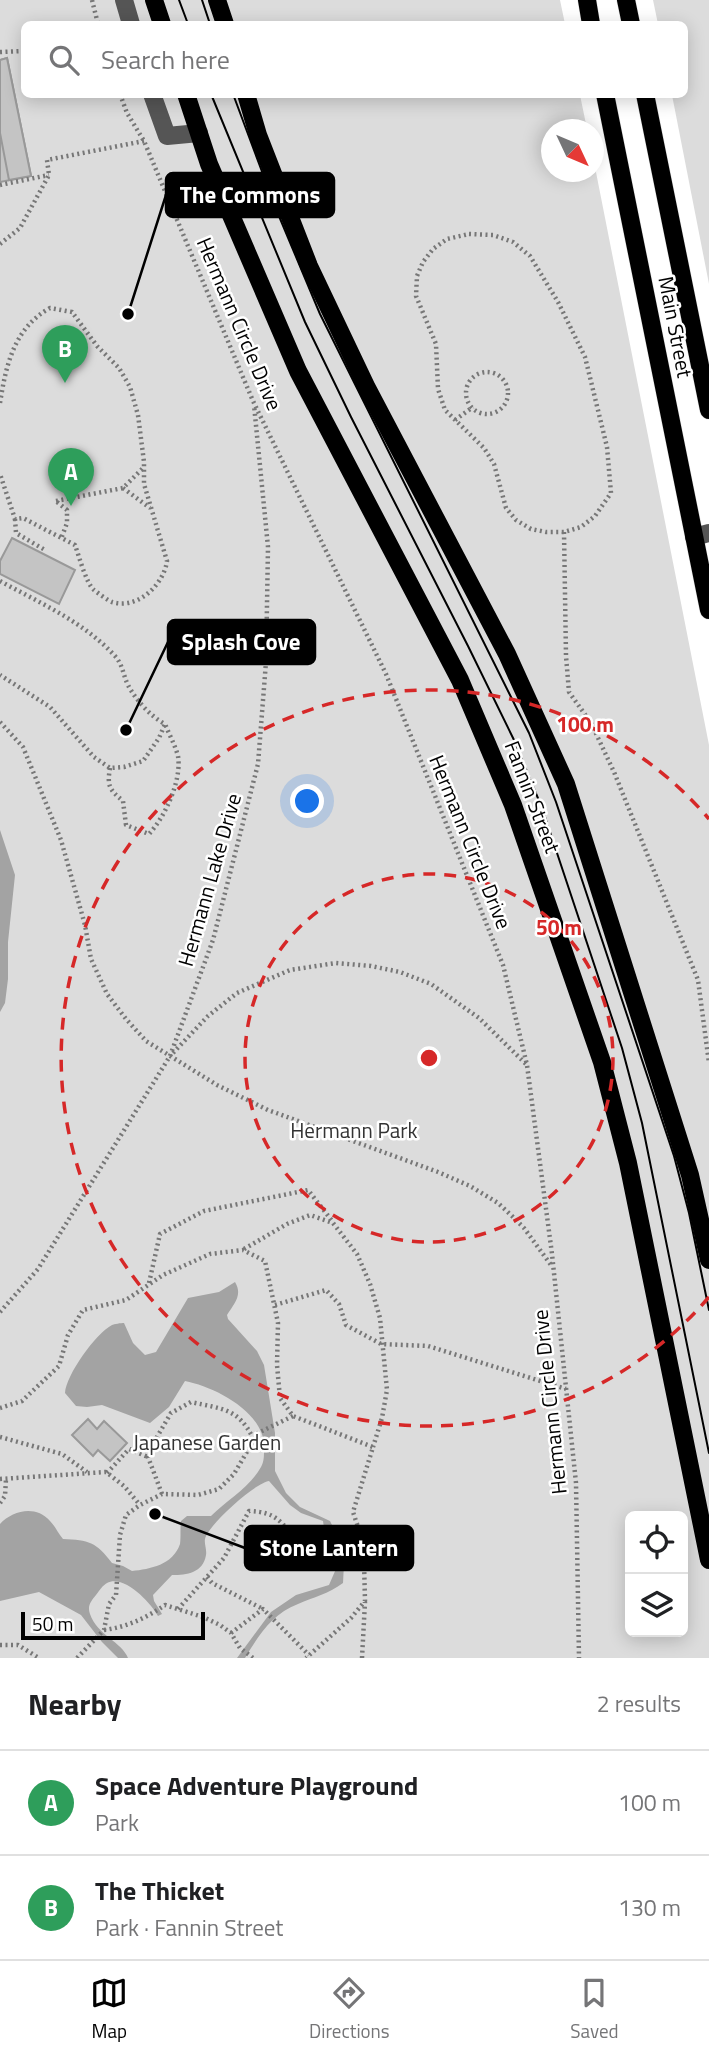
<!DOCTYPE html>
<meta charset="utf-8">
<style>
body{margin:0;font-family:"Titillium Web",sans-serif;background:#f6f6f6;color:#202124}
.controls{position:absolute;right:21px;bottom:21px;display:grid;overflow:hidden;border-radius:10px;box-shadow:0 4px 18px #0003}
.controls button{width:63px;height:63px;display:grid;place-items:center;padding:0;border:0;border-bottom:2px solid #e0e0e0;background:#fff;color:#202124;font:35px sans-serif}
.compass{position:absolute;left:541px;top:119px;width:63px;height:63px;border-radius:50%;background:#fff;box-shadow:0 4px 18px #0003;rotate:134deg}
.scale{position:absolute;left:21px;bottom:18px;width:184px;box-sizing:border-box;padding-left:7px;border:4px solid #000;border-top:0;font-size:19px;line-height:24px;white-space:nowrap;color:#000;-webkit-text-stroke:5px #fff;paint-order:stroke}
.you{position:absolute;left:308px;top:802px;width:24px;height:24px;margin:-18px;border:5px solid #fff;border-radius:50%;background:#1a73e8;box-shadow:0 0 0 10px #1a73e833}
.badge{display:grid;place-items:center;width:46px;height:46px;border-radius:50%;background:#000;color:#fff;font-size:23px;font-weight:700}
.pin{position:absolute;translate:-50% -58px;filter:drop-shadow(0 2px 4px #0008)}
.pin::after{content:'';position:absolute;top:37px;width:24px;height:21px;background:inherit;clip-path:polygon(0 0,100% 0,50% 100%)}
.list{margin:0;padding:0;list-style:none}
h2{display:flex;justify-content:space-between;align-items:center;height:91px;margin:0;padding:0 28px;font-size:30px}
h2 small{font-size:23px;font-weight:400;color:#757577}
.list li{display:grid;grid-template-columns:46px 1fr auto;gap:21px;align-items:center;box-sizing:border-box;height:105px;padding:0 28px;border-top:2px solid #e0e0e0}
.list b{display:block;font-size:26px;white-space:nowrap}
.list p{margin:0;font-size:23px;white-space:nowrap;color:#757577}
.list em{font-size:23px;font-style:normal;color:#757577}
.icon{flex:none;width:38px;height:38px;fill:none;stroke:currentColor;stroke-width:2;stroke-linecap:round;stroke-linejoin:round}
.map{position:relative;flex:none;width:709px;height:1658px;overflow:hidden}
.search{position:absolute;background:#fff;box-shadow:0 4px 18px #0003;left:21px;right:21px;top:21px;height:77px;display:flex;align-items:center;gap:18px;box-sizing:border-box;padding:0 24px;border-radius:10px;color:#757577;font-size:26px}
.sheet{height:301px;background:#fff}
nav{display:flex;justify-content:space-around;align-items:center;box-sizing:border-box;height:98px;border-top:2px solid #e0e0e0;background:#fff;font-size:19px;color:#757577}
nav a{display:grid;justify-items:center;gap:4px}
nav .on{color:#000}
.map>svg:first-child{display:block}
</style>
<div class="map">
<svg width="709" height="1658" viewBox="0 0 709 1658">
<rect width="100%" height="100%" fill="#fff"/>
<g fill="#dcdcdc" fill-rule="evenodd">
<path d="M0,0H560L565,24H24V94L580,95L587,129L552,130V172H594V162L709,745V1658H0ZM630,1516H683V1632H630Z"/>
<polygon points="653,0 709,0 709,284 672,95 684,94 684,24 658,24"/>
</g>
<g fill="#a3a3a3">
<polygon points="0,830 15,875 8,942 8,979 5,1003 0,1012"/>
<path d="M235,1282C243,1295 234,1304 227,1315L228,1319L257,1351L264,1365L275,1433V1471L286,1493L300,1507L330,1521L335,1531L344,1564L343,1583C328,1594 314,1597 298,1604C272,1614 259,1635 245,1658H237L271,1612L296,1595L329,1585L339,1562L327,1548L323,1521L301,1513L290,1505L269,1481C255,1483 208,1525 205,1539C204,1543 207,1550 206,1555C203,1573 187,1575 172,1575L153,1595L154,1601L162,1614L158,1616C151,1603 124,1574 107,1583C103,1585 99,1591 96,1595C91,1601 87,1606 90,1614C97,1635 122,1642 128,1658H118L102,1642L81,1615L39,1592L0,1601V1524C13,1510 36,1505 50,1521C55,1526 58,1533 63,1539C89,1540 96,1542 112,1563L123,1566L132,1571C150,1569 173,1565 180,1544C181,1537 180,1528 181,1521L187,1516H211C227,1500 250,1487 261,1467C264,1462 264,1456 264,1451C268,1414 216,1387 185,1381L169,1407L150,1423L102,1405L87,1407L76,1406L65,1393C66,1375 96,1333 112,1325C114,1324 121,1323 124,1323L133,1343L145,1355L156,1352L188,1298L219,1292Z"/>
</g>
<g fill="#c4c4c4" stroke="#999" stroke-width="2">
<polygon points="7,58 31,176 0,182 0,60"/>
<polygon points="7,58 31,176 9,180 0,133 0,60"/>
<polygon points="12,538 75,570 59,604 0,574 0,561"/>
<polygon points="88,1419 97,1429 104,1421 127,1443 110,1461 98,1450 93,1456 72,1435"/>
</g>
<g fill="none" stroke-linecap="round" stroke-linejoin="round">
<defs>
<g id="major">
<polyline points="154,0 162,24"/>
<polyline points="217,0 225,24"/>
<polyline points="587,0 591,24"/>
<polyline points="626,0 631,24"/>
<polyline points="186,94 209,164 298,371 460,680 513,805 602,1062 628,1163 709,1560"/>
<polyline points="246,94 258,135 309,266 367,388 507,654 566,784 690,1175 709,1260"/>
<polyline points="605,94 709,610"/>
<polyline points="645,94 709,410"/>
</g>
</defs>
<use href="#major" stroke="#dbdbdb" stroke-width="19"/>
<g stroke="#777" stroke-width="4.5" stroke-dasharray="2 3.5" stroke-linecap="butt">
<polyline points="92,0 98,24"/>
<polyline points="0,52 24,51"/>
<polyline points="120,94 127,113 144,141 253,401 386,674 503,965 527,1065 552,1254 576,1483 579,1658"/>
<polyline points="0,185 49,175"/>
<polygon points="469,234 493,235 513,242 530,256 558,302 585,357 607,447 611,493 595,516 581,527 564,532 546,532 531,529 516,520 506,508 494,464 484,448 445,410 438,389 436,344 416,296 417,276 423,262 433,249 447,239"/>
<polyline points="0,244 20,228 49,175 47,160 144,141"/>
<circle cx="487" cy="393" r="21"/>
<path d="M0,403C6,365 14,328 50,308L72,312L97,346L119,368L130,387L138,415L144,462V484L167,561C164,584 138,610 112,602C107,600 98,593 94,590C86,583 79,556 75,545L23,518L15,519L0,474"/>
<polyline points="455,420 473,407"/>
<polyline points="123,488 150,508"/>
<polyline points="56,501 123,488 144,467"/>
<polyline points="57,502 67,510 67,523 61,539"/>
<polyline points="15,519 16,533 45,550"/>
<polyline points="564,532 566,656 569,692 591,723 614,772 698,980 709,1063"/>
<path d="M0,581C40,603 84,622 115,656C123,665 123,675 128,685C135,699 151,717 165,724L159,738L143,761L124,767L110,768L94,757L50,707L0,675"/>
<polyline points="0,722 23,747 61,840 85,925 91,959 107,994 126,1019 146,1041 217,1085 268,1110 438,1172 470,1186 498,1203 512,1216 524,1228 551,1265"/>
<path d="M110,768C107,786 109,789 123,801L126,825L149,834C165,817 182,780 178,756C175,745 169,734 165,724"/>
<polyline points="173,1053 208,1016 237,993 290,970 336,963 371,966 400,972 431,984 479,1018 526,1064"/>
<polyline points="244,1249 287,1224 310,1215 333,1223 357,1254 370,1284 380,1318 387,1390 382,1418 373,1447"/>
<polyline points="149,1283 160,1234 204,1211 308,1190 333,1222"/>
<polyline points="275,1305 326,1290 339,1304 346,1325 381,1344 428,1346 566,1389"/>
<polyline points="0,1312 38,1269 170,1056 213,940 258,764 266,662 268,547 254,405"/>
<polyline points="0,1408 22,1401 59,1366 68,1335 83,1310 126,1300 163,1275 210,1254 243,1250 265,1261 278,1323 277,1365 280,1398 293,1416 373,1447 353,1512 358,1527 364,1562 365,1601 351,1618 306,1658"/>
<polyline points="0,1437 62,1454 87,1472"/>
<polyline points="107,1473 129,1449 148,1457"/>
<polyline points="0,1479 106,1472 124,1486 140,1505"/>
<path d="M162,1494L148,1457L154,1442L171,1413L191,1402C222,1409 238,1408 253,1438"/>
<polyline points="0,1503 5,1496 6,1479"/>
<polyline points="207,1577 212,1583 263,1609"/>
<path d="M178,1609L224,1558L249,1511C276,1512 280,1521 297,1540L312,1539L358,1527"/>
<path d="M104,1630C127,1627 146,1618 165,1605L203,1617L220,1625L231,1633L240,1648L253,1658"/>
<polyline points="231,1633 263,1609 309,1655"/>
<polyline points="0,1645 18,1645 39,1658"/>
<polyline points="77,1658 104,1630 109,1604 116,1595 120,1535 126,1515 140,1505 162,1494 198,1495 219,1489 234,1474 258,1433 293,1416"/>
<polyline points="362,1658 365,1602"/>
</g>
<g stroke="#555" stroke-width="18">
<polyline points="124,0 131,24"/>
<polyline points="152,94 167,136 199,133"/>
<polyline points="694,537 709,533"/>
</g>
<use href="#major" stroke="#000" stroke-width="18"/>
<g stroke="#000" stroke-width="2">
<polyline points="179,0 188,24"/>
<polyline points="202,0 210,24"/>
<polyline points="211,94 305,322 351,417 468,646 514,740 542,808 622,1048 642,1123 709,1453"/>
<polyline points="233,94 276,209 320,314 529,733 556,802 674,1156 689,1213 709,1310"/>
</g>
</g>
<g fill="none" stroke="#d62828" stroke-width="3.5" stroke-dasharray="12 9">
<circle cx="429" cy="1058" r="184"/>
<path d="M709 1297A368 368 0 1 1 709 819"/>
</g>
<g text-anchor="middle" stroke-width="5" stroke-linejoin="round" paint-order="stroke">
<g font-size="21" fill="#000" stroke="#fff">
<text transform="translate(239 324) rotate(67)" y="7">Hermann Circle Drive</text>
<text transform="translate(675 327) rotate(79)" y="7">Main Street</text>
<text transform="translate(532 797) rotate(69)" y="7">Fannin Street</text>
<text transform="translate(470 842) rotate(68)" y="7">Hermann Circle Drive</text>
<text transform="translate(210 880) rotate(-74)" y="7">Hermann Lake Drive</text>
<text transform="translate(550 1402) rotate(-96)" y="7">Hermann Circle Drive</text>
</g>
<g font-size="21" fill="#333" stroke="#fff">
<text x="354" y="1138">Hermann Park</text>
<text x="207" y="1450">Japanese Garden</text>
</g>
</g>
<circle cx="429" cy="1058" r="10" fill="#d62828" stroke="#fff" stroke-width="3.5"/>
<g font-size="21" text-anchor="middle" font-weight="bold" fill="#d62828" stroke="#fff" stroke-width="5" stroke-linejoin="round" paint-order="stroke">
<text x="585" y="732">100 m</text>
<text x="559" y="935">50 m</text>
</g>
<path fill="none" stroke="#000" stroke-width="2.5" d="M128 314L166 195M126 730L168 642M155 1514L245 1548"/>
<g fill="#000" stroke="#fff" stroke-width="2.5">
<circle cx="128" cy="314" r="7"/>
<circle cx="126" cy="730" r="7"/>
<circle cx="155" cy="1514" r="7"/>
</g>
<g fill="#000" stroke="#000" stroke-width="2.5">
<rect x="166" y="173" width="168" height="44" rx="7"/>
<rect x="168" y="620" width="147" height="44" rx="7"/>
<rect x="245" y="1526" width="168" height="44" rx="7"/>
</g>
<g font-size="23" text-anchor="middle" font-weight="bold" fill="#fff">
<text x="250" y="203">The Commons</text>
<text x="241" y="650">Splash Cove</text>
<text x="329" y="1556">Stone Lantern</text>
</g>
</svg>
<div class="controls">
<button><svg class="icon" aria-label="locate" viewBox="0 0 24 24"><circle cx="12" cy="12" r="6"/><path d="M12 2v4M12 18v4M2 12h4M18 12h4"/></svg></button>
<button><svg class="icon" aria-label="layers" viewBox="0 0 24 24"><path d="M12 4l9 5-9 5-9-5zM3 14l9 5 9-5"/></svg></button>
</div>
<svg class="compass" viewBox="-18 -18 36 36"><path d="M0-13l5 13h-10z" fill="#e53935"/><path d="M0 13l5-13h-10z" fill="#757577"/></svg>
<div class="scale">50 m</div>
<div class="you"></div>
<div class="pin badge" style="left:71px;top:506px;background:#2e9e5b">A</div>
<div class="pin badge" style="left:65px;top:383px;background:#2e9e5b">B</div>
<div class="search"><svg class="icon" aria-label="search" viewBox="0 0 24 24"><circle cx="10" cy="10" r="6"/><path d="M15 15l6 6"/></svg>Search here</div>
</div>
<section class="sheet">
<h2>Nearby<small>2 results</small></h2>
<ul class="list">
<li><span class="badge" style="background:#2e9e5b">A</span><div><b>Space Adventure Playground</b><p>Park</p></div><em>100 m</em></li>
<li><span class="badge" style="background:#2e9e5b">B</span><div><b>The Thicket</b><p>Park · Fannin Street</p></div><em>130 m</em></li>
</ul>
</section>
<nav>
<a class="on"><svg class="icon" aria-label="map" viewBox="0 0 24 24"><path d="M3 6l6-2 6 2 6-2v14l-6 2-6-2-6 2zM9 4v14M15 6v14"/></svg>Map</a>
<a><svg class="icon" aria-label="directions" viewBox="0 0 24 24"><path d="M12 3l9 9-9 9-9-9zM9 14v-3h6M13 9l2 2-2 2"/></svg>Directions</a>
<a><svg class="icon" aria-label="saved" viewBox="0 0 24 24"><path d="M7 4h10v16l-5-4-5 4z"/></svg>Saved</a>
</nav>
